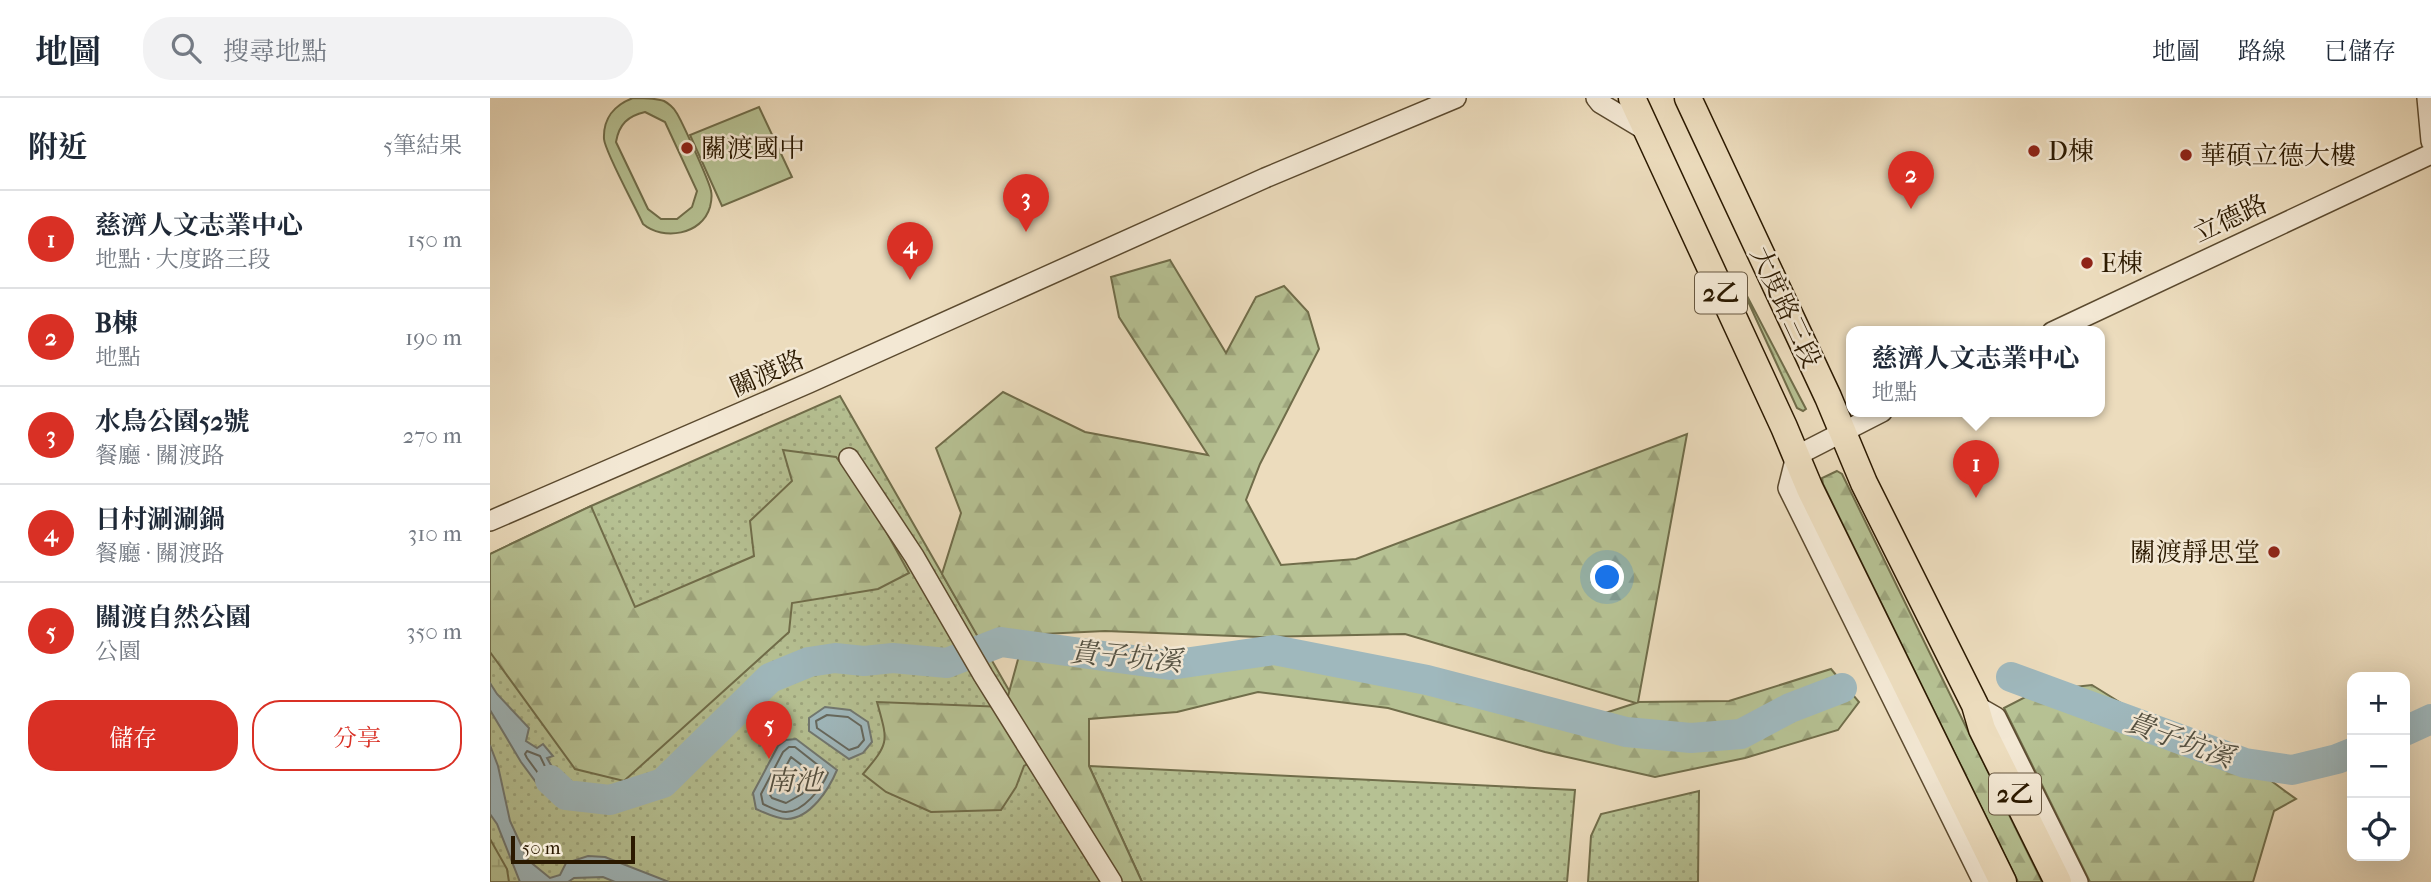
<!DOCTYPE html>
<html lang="zh-TW">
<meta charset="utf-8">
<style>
body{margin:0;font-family:"IM FELL French Canon","Noto Serif TC",serif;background:#f2f2f3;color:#1f2937}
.controls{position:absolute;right:21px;bottom:21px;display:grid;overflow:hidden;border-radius:14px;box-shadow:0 7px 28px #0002}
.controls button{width:63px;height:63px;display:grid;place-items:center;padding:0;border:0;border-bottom:2px solid #e0e1e3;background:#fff;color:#1f2937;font:35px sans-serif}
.scale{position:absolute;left:21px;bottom:18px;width:124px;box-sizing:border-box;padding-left:7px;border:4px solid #2b1900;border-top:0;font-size:19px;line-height:24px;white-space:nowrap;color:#2b1900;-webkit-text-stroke:5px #f3e8d4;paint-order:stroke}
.you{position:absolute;left:1118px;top:480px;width:24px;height:24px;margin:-18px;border:5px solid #fff;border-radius:50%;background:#1a73e8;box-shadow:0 0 0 10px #1a73e833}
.badge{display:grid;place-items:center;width:46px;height:46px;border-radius:50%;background:#d93025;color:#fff;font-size:23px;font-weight:700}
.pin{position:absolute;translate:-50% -58px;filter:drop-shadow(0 2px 4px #0008)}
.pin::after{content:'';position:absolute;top:37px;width:24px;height:21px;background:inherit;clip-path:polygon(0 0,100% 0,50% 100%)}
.popup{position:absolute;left:1356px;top:228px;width:259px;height:91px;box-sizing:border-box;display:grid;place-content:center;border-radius:14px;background:#fff;filter:drop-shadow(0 2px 5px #0005);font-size:23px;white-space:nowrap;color:#747a83}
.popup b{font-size:26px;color:#1f2937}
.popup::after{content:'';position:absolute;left:50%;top:100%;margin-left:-14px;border:14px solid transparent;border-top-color:#fff}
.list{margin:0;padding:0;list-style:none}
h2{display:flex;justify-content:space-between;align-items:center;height:91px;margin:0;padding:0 28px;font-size:30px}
h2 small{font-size:23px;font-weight:400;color:#747a83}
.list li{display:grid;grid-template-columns:46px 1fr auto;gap:21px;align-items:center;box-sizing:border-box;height:98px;padding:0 28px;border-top:2px solid #e0e1e3}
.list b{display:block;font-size:26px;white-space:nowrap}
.list p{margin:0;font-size:23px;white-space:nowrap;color:#747a83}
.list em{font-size:23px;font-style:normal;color:#747a83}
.actions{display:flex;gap:14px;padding:21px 28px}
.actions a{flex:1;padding:16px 0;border:2px solid #d93025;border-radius:28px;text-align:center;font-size:24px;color:#d93025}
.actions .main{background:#d93025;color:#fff}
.icon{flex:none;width:38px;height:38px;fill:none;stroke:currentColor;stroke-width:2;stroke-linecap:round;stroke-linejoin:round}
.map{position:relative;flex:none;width:1941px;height:784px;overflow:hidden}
header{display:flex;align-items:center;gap:42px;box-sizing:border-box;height:98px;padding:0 35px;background:#fff;border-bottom:2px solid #e0e1e3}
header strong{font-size:33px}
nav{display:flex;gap:38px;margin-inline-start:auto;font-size:24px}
.search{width:490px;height:63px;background:#f2f2f3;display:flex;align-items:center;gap:18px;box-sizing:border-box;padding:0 24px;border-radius:28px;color:#747a83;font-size:26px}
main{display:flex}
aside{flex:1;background:#fff}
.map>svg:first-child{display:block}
</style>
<header>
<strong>地圖</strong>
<div class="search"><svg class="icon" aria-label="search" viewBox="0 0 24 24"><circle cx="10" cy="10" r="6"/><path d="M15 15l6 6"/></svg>搜尋地點</div>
<nav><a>地圖</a><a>路線</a><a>已儲存</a></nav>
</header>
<main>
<aside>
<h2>附近<small>5筆結果</small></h2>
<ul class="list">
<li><span class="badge">1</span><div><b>慈濟人文志業中心</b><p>地點 · 大度路三段</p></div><em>150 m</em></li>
<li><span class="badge">2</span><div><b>B棟</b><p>地點</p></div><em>190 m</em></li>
<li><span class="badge">3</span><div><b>水鳥公園52號</b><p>餐廳 · 關渡路</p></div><em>270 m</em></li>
<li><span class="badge">4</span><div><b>日村涮涮鍋</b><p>餐廳 · 關渡路</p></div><em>310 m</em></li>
<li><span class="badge">5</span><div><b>關渡自然公園</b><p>公園</p></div><em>350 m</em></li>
</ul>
<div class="actions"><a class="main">儲存</a><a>分享</a></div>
</aside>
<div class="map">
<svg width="1941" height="784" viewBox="0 0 1941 784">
<defs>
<pattern id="green-dots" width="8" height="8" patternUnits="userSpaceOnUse" patternTransform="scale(1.75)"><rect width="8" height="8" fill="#b6c193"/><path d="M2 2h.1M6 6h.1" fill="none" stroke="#9da57d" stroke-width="1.8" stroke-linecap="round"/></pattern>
<pattern id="forest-firs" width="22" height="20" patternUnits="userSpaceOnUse" patternTransform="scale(1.75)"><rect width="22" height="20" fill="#b6c193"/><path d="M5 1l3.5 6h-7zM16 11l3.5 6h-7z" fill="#9da57d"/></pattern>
<pattern id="wetland-marsh" width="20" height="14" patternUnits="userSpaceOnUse" patternTransform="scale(1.75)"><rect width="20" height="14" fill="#b6c193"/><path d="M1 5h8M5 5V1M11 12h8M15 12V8" fill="none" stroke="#9da57d"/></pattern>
</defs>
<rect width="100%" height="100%" fill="#ecdcbd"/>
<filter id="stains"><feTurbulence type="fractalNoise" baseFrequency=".00286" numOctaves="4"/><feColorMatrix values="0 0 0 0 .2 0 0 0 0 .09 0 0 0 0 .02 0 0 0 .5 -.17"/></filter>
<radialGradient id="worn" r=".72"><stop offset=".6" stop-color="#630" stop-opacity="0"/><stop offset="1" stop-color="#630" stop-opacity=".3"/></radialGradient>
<g fill="url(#green-dots)" stroke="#706d4a" stroke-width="2">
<polygon points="350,298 629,784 0,784 0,456 101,408"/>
<polygon points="599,668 1085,692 1077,784 652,784"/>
<polygon points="1209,693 1208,784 1098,784 1101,738 1111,716"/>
</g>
<g fill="url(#forest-firs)" stroke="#706d4a" stroke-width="2">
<path d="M680,162L736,255L766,199L794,188L818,214L829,251L770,366L756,402L791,467L866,461L1197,336L1148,604L1239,603L1341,571L1369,604L1348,632L1255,660L1165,679L1055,654L898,610L768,594L687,614L599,621V668L652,784H626L550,659L534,668L526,689L511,712L441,714L396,694L373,676C400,644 398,644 387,604L515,609L530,554L694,572L792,565L940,589L1069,630L1146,605L915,536L770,539L615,533L488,539L452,476L471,415L446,350L513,294L595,334L718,357L629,219L621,179Z"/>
<polygon points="1245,175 1316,311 1313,313 1307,310"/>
<polygon points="293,352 346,359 377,399 419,475 388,491 302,505 299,534 134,683 85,671 0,554 0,456 101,408 145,509 264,458 260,423 302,383"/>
<polygon points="1347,373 1352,376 1552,784 1528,784 1333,386 1332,380"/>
<polygon points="1602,587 1652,618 1709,661 1780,682 1806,701 1784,713 1763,784 1600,784 1514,610 1547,593"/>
</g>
<polygon fill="url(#wetland-marsh)" stroke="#706d4a" stroke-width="2" points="0,741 17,771 19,784 0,784"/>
<g fill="#b6c193" stroke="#706d4a" stroke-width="2" fill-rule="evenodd">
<path d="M143,0C152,0 166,0 174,3C178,5 184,10 186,14C191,21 220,85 221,93C222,97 221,105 220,109C212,137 173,143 153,126C146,110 115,54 114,41C113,21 124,7 143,0ZM155,14L175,24L207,93L202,109L187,121H171L158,111L126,44C129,26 138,18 155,14Z"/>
<polygon points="269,9 302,79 232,108 200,37"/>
</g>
<g fill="#9fb8bd" stroke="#717871" stroke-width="2">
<polygon points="0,585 7,596 39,630 36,643 47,650 53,646 63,658 57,660 69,681 82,687 93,700 82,705 71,705 51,691 31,664 0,612"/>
<polygon points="335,609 360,612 378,624 382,644 373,655 359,661 319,633 319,620"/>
<path d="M306,641L347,672C339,691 321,720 297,721C287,721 275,715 266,711L263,695L288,648L296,642Z"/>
<polygon points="0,647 8,668 20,723 38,762 60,780 70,777 76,765 98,758 115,759 179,784 125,784 113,779 84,780 78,784 30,784 7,726 0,716"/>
</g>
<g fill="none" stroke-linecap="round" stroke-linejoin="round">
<g stroke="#65685e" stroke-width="2">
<polygon points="337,617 358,619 371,628 374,642 368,649 359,652 327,630 326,623"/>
<path d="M299,649H305L338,675C332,690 313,714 296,714C288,714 280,709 273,706L271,696L293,654Z"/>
<polygon points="37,653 50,658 62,683 61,687 56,686 37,660 35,656"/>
<polygon points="301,659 326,678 312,696 296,705 282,700 280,697"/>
</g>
<g stroke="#9fb8bd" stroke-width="30">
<polyline points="1521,579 1755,665 1802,672 1847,661 1862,655"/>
<polyline points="1915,633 1941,621"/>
<polyline points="60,682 76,697 120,702 173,685 280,580 319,564 345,560 374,563 403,560 457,565 511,544 680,567 784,552 937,582 1136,634 1201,640 1251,636 1300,610 1352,590"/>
</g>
<defs>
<g id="minor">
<polyline points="1106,0 1110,5 1155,32"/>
<polyline points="1937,0 1941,43"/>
<polyline points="1562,234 1941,56"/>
<polyline points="1392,314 1306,358 1298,390 1493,784"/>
<polyline points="359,360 424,458 493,577 622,784"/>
<polyline points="0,423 319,285 775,80 966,0"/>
<polyline points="1485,607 1506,619 1588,784"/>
</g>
<g id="major">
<polyline points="1142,0 1294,329 1320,391 1513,784"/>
<polyline points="1198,0 1338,299 1374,385 1485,607 1492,631 1568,784"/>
</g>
</defs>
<use href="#minor" stroke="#5b4a2f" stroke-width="22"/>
<use href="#major" stroke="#2b1900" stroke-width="29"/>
<use href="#minor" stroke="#f3e8d4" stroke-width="19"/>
<use href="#major" stroke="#ecdcbd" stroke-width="26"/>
</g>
<g fill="#8f2418" stroke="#f3e8d4" stroke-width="2.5">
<circle cx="197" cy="50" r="7"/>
<circle cx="1544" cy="53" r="7"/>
<circle cx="1696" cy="57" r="7"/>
<circle cx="1597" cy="165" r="7"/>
<circle cx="1784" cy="454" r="7"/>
</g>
<g text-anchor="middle" stroke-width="5" stroke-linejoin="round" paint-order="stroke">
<g fill="#f3e8d4" stroke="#675740" stroke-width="2">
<rect x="1205" y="174.5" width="52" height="41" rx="5"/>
<rect x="1499" y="675.5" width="52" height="41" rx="5"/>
</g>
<g font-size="24" font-weight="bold" fill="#2b1900">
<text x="1231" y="203">2乙</text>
<text x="1525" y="704">2乙</text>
</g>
<g font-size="26" fill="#2b1900" stroke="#f3e8d4" text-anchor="start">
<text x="211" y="59">關渡國中</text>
<text x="1558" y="62">D棟</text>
<text x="1710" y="66">華碩立德大樓</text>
<text x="1611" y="174">E棟</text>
<text x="1770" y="463" text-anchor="end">關渡靜思堂</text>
</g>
<g font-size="26" fill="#2b1900" stroke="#f3e8d4">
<text transform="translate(1740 120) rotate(-25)" y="9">立德路</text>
<text transform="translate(1296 209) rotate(65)" y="9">大度路三段</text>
<text transform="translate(277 275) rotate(-24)" y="9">關渡路</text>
</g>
<g font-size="28" font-style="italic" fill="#545142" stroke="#f3e8d4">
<text transform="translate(636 558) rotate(5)" y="10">貴子坑溪</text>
<text transform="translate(1690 641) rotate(20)" y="10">貴子坑溪</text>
<text x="304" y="692">南池</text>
</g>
</g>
<rect width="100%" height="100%" filter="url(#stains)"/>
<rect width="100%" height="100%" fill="url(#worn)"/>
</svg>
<div class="controls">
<button>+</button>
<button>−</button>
<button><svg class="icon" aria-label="locate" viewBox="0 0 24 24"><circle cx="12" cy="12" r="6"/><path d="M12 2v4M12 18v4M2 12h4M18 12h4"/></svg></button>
</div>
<div class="scale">50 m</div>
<div class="you"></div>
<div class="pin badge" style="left:1486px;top:400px">1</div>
<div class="popup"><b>慈濟人文志業中心</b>地點</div>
<div class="pin badge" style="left:1421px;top:111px">2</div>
<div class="pin badge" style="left:536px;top:134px">3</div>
<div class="pin badge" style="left:420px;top:182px">4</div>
<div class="pin badge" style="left:279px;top:661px">5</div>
</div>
</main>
